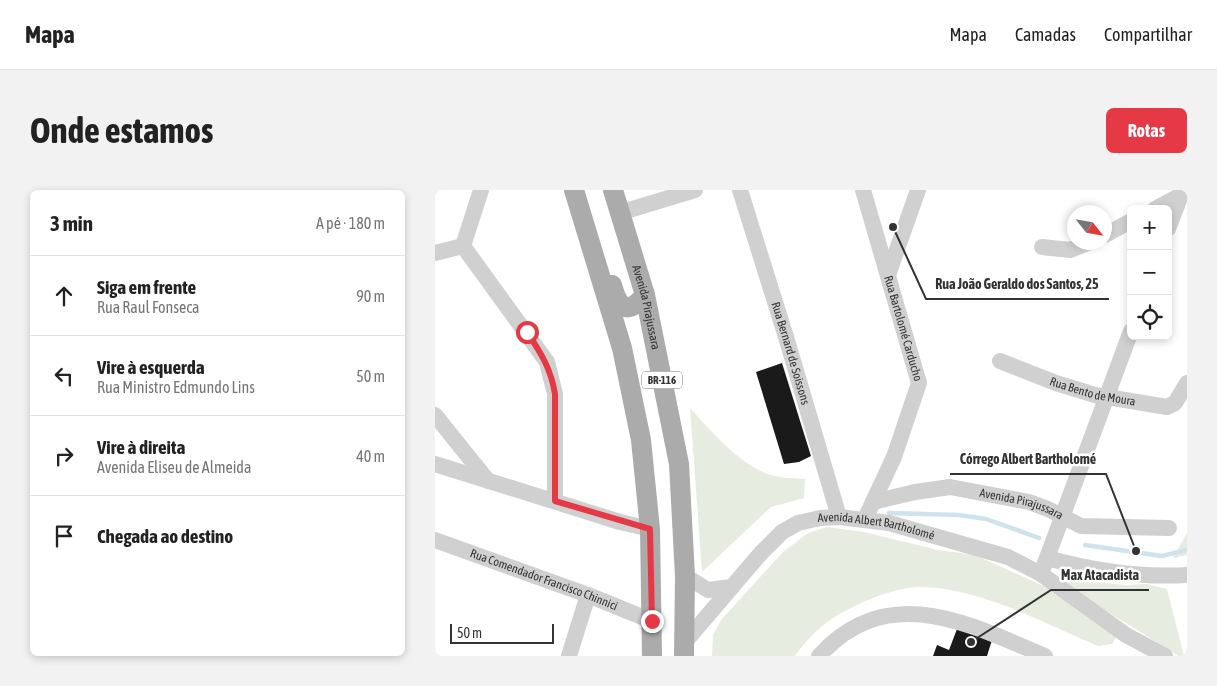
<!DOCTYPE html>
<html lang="pt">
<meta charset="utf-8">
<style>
body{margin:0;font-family:"Asap Condensed",sans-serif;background:#f2f2f2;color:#222}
.controls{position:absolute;right:15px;top:15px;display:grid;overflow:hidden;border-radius:8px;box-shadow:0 2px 8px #0003}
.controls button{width:45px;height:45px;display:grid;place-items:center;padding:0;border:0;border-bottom:1px solid #e0e0e0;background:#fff;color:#222;font:25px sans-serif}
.compass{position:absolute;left:632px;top:15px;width:45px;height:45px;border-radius:50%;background:#fff;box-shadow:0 2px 8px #0003;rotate:121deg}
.scale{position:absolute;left:15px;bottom:12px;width:104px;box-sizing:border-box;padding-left:5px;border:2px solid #333;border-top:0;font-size:14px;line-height:18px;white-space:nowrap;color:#333;-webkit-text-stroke:4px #fff;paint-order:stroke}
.stop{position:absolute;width:15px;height:15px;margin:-11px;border:4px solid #e63946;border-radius:50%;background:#fff}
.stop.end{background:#e63946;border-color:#fff;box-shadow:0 1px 5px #0008}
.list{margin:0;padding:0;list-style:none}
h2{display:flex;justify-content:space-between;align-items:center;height:65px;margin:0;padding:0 20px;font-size:21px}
h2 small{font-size:16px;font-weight:400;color:#767676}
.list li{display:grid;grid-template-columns:32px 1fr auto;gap:15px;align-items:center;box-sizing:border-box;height:80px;padding:0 20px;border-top:1px solid #e0e0e0}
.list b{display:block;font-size:19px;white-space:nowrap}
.list p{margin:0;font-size:16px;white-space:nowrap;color:#767676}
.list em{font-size:16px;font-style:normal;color:#767676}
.icon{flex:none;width:28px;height:28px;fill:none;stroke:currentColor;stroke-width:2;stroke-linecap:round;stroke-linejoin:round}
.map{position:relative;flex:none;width:752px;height:466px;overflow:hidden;border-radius:8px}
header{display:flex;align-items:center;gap:30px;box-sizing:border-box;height:70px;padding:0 25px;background:#fff;border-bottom:1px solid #e0e0e0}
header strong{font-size:24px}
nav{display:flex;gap:28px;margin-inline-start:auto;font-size:18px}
.intro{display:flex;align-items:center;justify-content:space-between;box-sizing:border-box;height:120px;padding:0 30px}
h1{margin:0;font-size:35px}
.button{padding:12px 22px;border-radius:8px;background:#e63946;color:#fff;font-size:18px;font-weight:700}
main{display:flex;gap:30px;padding:0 30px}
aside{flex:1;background:#fff;border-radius:8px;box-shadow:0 2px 8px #0003}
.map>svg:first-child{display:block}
</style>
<header>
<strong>Mapa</strong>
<nav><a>Mapa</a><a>Camadas</a><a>Compartilhar</a></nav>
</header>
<div class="intro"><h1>Onde estamos</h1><a class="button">Rotas</a></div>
<main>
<aside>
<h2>3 min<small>A pé · 180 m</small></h2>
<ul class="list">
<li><svg class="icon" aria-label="ahead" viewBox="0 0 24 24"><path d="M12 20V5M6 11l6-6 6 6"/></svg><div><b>Siga em frente</b><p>Rua Raul Fonseca</p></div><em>90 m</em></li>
<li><svg class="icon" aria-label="left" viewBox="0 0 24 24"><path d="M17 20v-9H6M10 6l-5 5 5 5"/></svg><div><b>Vire à esquerda</b><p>Rua Ministro Edmundo Lins</p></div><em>50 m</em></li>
<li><svg class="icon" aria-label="right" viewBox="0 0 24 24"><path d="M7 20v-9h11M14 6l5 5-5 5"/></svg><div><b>Vire à direita</b><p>Avenida Eliseu de Almeida</p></div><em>40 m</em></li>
<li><svg class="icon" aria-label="arrive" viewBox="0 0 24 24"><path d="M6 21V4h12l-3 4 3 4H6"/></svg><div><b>Chegada ao destino</b></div></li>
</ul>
</aside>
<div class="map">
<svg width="752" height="466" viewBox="0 0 752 466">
<defs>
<pattern id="grass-tufts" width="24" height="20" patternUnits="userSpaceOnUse" patternTransform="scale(1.25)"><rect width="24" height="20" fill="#e6ecdf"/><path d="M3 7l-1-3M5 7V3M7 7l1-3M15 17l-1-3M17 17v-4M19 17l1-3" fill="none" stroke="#c6cbc0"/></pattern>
</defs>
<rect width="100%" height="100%" fill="#fff"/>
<polygon fill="url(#grass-tufts)" points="752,343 752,365 738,368"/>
<g fill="#e6ecdf">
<path d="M255,218C278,243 300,270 332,284C343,288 358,288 370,289L369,308L336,317L267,382Z"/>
<path d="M392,337L429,342L503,360L540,365L615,399L681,447L677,454L663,456C608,433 543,396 482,397C463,398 441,406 424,414C394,428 380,439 360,466H277L278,445L287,429L348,362L373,343Z"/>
<polygon points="618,388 691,395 712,394 732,399 749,466 744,466"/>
</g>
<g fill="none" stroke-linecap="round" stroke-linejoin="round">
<g stroke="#cfe2ee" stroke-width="4.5">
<polyline points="454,323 524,325 551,329 604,348"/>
<polyline points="650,355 727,366 752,360"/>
</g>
</g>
<g fill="#1a1a1a">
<polygon points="347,173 376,266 364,272 349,274 321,182"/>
<polygon points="522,439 557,450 552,466 498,466 502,455 514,460"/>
</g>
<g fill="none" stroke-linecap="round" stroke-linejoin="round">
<g stroke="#d0d0d0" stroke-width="16">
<path id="s1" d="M305,0L351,147L404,327"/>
<path id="s2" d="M428,0L484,193L459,267L430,329"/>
<polyline points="720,19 746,5"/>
<polyline points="184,23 260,0"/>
<polyline points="733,39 748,0"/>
<polyline points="670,45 696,31"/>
<polyline points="28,56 46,0"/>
<polyline points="607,57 635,60 655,52"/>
<polyline points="0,63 28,56 112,172 120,204 120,311"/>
<polyline points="453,85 483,0"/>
<path id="s3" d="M565,171L621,193L660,205L732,217L740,213L752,193"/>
<polyline points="0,225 53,291"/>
<polyline points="0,274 185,332 215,339"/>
<path id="s4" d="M438,312L480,302L515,297L594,312L613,319L646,336L734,338"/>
<path id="s5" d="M0,350L153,405L217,431"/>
<path d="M612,368C659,381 703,388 752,385"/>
<polyline points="606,384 696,141"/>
<polyline points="250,386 273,400 296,397"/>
<path id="s6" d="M249,453L326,363L347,342L363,333L385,328L404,327L454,333L573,367L606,384L691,445L730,466"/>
<polyline points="134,466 153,405"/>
<path d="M384,466C452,390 534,434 610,466"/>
</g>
<g stroke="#ababab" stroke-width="20">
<polyline points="139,0 187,158 206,250 215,339 217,466"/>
<path id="s7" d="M178,0L210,105L244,274L250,386L249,466"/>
<path d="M177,95C183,117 192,127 210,105"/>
</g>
</g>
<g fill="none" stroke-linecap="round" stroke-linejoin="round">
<path stroke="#e63946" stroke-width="6" d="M92,142C106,163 116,179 120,204V311L215,339L217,431"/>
</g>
<g text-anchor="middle" stroke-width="5" stroke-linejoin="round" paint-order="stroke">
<rect fill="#fff" stroke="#707070" stroke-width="1" x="207" y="181.5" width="40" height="17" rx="4"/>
<g font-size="11" font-weight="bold" fill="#333">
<text x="227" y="194">BR-116</text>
</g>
<g font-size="12" fill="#333" stroke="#fff">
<text dy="4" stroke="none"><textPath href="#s7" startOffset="122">Avenida Pirajussara</textPath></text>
<text dy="4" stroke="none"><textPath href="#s2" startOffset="144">Rua Bartolomé Carducho</textPath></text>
<text dy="4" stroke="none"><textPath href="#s1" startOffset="171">Rua Bernard de Soissons</textPath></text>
<text dy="4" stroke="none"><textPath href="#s3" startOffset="98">Rua Bento de Moura</textPath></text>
<text dy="4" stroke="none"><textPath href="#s4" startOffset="152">Avenida Pirajussara</textPath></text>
<text dy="4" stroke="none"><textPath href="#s6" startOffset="246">Avenida Albert Bartholomé</textPath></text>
<text dy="4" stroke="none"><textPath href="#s5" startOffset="116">Rua Comendador Francisco Chinnici</textPath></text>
</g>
</g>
<path fill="none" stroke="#333" stroke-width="2" d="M458 37L491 109H674M701 361L671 284H515M536 452L616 400H714"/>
<g fill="#333" stroke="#fff" stroke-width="2">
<circle cx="458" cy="37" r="5"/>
<circle cx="701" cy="361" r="5"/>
<circle cx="536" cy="452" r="5"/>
</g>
<g font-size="14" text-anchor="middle" font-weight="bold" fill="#333" stroke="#fff" stroke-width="5" stroke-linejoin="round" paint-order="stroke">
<text x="582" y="99">Rua João Geraldo dos Santos, 25</text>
<text x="593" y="274">Córrego Albert Bartholomé</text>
<text x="665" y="390">Max Atacadista</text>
</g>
</svg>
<div class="controls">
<button>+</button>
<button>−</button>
<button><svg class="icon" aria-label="locate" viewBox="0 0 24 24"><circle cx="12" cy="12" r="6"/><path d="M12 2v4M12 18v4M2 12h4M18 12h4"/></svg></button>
</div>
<svg class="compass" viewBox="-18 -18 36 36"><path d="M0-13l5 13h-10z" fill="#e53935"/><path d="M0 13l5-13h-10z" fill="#767676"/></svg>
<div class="scale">50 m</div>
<div class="stop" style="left:92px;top:142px"></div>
<div class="stop end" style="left:217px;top:431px"></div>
</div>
</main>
